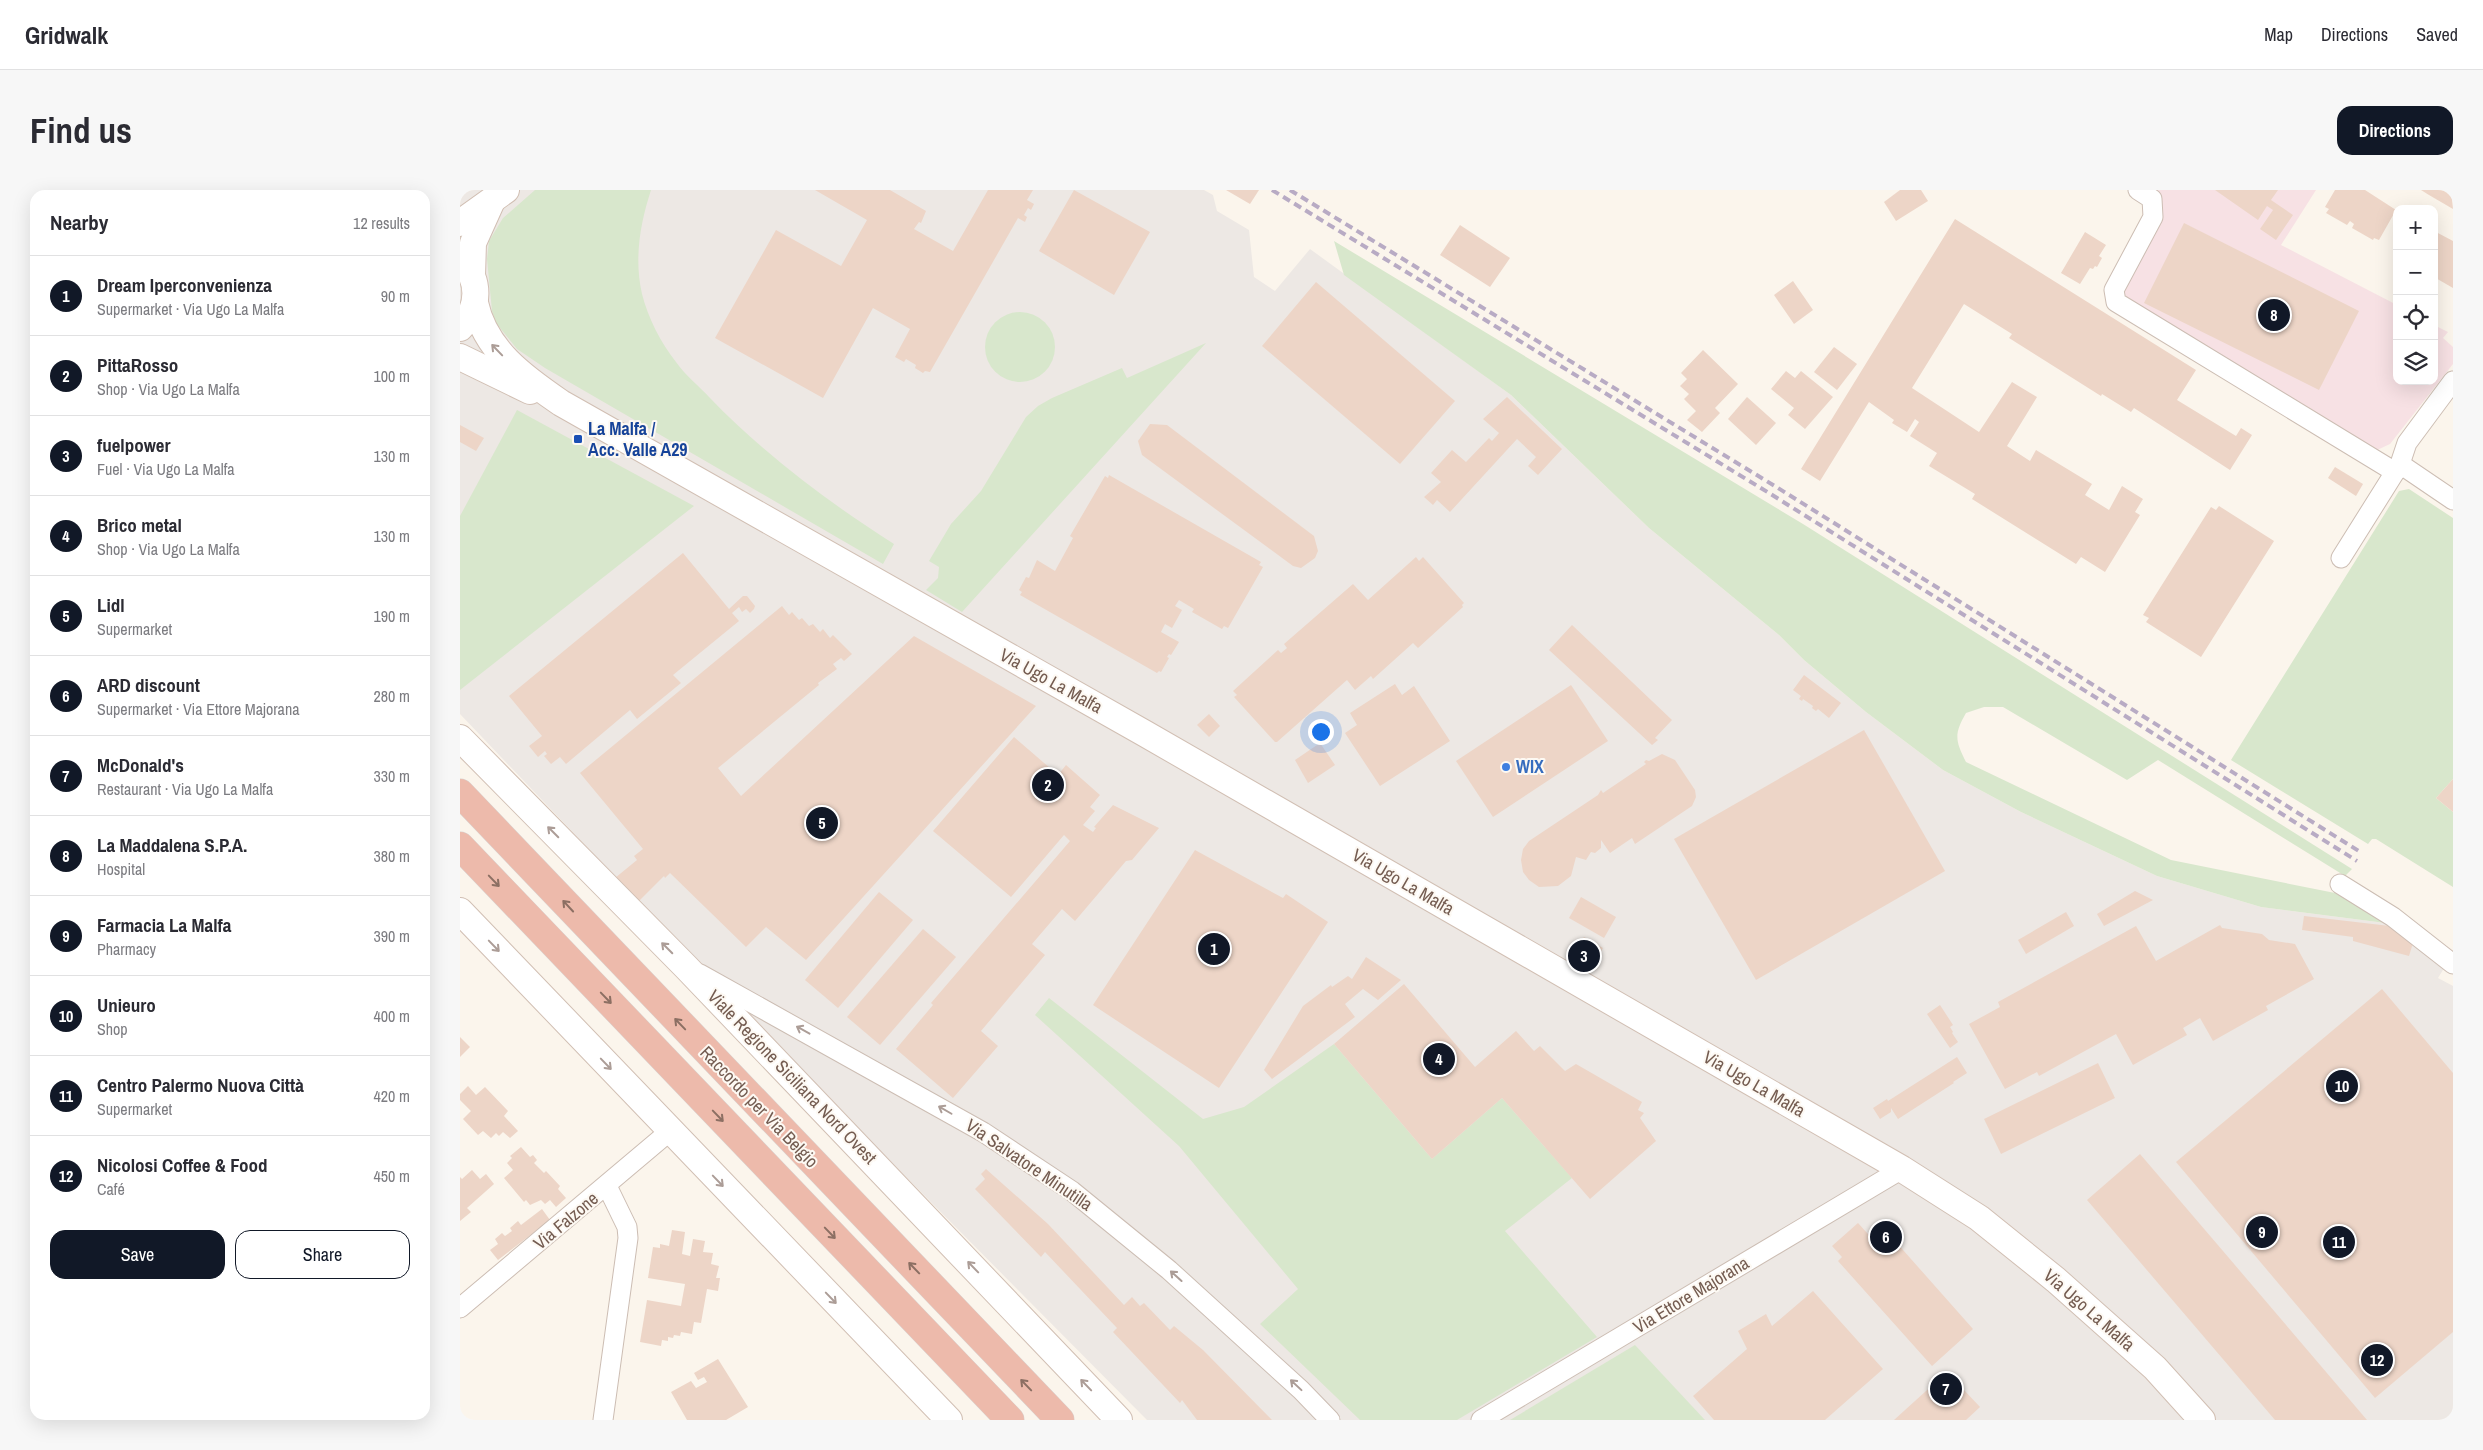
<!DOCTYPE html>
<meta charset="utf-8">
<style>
body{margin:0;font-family:"Archivo Narrow",sans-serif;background:#f7f7f7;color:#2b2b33}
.controls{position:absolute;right:15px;top:15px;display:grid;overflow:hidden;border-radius:10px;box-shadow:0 5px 20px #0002}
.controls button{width:45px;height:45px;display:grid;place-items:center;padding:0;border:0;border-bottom:1px solid #e1e1e2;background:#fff;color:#2b2b33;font:25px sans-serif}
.you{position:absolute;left:860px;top:541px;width:18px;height:18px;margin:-12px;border:4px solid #fff;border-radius:50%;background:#1a73e8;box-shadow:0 0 0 8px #1a73e833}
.badge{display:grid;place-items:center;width:32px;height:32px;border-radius:50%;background:#111827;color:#fff;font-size:16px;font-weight:700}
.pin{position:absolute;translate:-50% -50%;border:2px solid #fff;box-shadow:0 1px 5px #0006}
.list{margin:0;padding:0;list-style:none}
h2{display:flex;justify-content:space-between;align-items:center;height:65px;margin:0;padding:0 20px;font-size:21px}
h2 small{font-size:16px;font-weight:400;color:#7c7c81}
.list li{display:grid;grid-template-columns:32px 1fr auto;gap:15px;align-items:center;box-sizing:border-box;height:80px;padding:0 20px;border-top:1px solid #e1e1e2}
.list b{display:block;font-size:19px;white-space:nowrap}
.list p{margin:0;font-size:16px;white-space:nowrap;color:#7c7c81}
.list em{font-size:16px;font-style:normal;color:#7c7c81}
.actions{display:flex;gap:10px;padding:15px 20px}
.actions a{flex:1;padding:11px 0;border:1px solid #111827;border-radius:15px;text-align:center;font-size:18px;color:#111827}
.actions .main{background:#111827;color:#fff}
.icon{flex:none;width:28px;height:28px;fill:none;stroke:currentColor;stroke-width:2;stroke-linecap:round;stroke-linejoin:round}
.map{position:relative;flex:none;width:1993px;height:1230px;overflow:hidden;border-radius:15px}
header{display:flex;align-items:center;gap:30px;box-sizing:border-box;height:70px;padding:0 25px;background:#fff;border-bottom:1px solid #e1e1e2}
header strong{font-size:24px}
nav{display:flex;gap:28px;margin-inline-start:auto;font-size:18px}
.intro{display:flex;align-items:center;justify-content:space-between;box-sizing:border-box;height:120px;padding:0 30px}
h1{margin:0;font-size:35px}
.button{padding:12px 22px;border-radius:15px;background:#111827;color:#fff;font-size:18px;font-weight:700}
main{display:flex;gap:30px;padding:0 30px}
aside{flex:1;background:#fff;border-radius:15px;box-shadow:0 5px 20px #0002}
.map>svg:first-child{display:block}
</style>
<header>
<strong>Gridwalk</strong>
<nav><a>Map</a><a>Directions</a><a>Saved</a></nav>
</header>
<div class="intro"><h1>Find us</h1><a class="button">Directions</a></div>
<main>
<aside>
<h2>Nearby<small>12 results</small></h2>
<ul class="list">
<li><span class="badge">1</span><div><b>Dream Iperconvenienza</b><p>Supermarket · Via Ugo La Malfa</p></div><em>90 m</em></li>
<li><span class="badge">2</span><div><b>PittaRosso</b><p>Shop · Via Ugo La Malfa</p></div><em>100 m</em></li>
<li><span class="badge">3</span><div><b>fuelpower</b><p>Fuel · Via Ugo La Malfa</p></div><em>130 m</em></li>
<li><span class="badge">4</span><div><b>Brico metal</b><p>Shop · Via Ugo La Malfa</p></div><em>130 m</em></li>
<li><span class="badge">5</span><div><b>Lidl</b><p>Supermarket</p></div><em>190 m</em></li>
<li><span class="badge">6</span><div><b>ARD discount</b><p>Supermarket · Via Ettore Majorana</p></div><em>280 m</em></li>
<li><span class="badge">7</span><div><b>McDonald's</b><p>Restaurant · Via Ugo La Malfa</p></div><em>330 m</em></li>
<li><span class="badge">8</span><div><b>La Maddalena S.P.A.</b><p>Hospital</p></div><em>380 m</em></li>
<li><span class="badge">9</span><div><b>Farmacia La Malfa</b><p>Pharmacy</p></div><em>390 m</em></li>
<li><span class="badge">10</span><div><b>Unieuro</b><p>Shop</p></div><em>400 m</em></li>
<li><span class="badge">11</span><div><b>Centro Palermo Nuova Città</b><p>Supermarket</p></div><em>420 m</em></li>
<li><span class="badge">12</span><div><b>Nicolosi Coffee &amp; Food</b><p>Café</p></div><em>450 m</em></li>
</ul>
<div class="actions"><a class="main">Save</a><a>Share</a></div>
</aside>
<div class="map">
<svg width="1993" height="1230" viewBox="0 0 1993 1230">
<rect width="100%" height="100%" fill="#fbf5ec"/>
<polygon fill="#ede8e4" points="0,0 744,0 753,5 757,21 789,40 794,87 815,101 850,59 1051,205 1189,338 1319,445 1344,470 1406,522 1483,580 1561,622 1697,686 1801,717 1933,734 1986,775 1978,788 1993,796 1993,1230 687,1230 324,864 0,524"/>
<polygon fill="#f7e1e4" points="1694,0 1856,0 1821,55 1937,115 1937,191 1974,191 1974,135 1988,142 1983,148 1993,157 1993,174 1930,254 1915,261 1664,109 1664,100 1702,28 1702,12"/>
<g fill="#d8e7cc">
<path d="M75,0H191C180,34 174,69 182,104C188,128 201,153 216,172C225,185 239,196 250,208C304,264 368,312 434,354L423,374L85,178L57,159L36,133L32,121L27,69L29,51L43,28Z"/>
<path d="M874,51L1343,334L1892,679L1885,686L1698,570L1667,590L1543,517H1524L1506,523C1494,544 1495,550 1506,572L1711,670L1875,703L1933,734L1801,717L1697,686L1561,622L1483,580L1406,522L1344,470L1319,445L1189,338L1051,205L884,85Z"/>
<circle cx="560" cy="157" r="35"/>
<polygon points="746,153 502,422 466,400 478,388 479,377 469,371 491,334 521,301 566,227 578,216 592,208 662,178 667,188"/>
<polygon points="57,220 234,316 0,500 0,326"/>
<polygon points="1949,299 1993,328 1993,589 1976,608 1993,622 1993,697 1916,649 1912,649 1908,654 1771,570 1939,301"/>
<polygon points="589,808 743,929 784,917 874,854 972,969 1042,908 1112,988 1045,1041 1137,1147 997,1230 900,1230 800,1134 838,1099 719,956 575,825"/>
<polygon points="1175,1155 1245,1230 1050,1230"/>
</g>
<g fill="#edd5c7">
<polygon points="355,0 430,0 466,21 461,33 459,32 454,39 493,61 528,0 573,0 567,10 574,14 571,20 568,18 564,25 567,27 565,32 558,28 470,182 465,181 463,183 455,178 456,175 446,169 444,172 435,167 450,139 413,118 363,208 255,148 316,40 381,76 407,30"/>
<polygon points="614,0 690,42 654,105 579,61"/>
<polygon points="766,0 799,0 790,14"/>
<polygon points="1440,0 1461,0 1468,11 1436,31 1424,12"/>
<polygon points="1755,0 1818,0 1811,10 1833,25 1816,50 1800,39 1813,20 1807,16 1798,30"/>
<polygon points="1875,0 1905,0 1936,20 1919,50 1914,48 1913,50 1892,38 1894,34 1890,31 1887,35 1866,23 1869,19 1865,17"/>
<polygon points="1961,0 1991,0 1993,19 1969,5"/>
<polygon points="1495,29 1736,180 1717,210 1776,246 1781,238 1792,245 1770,280 1674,218 1671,222 1642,204 1641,206 1549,148 1552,144 1504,114 1452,198 1519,242 1552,192 1577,207 1547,256 1570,271 1576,260 1632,294 1625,305 1649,320 1662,296 1683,309 1675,322 1680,325 1645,382 1621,367 1616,374 1512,309 1515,304 1469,276 1477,263 1450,246 1459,232 1455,229 1447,242 1432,233 1434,230 1409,212 1360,291 1341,279"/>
<polygon points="1724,33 1899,121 1859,200 1684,113"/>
<polygon points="1000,35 1050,68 1030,97 980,65"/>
<polygon points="1625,42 1646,55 1639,66 1642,68 1637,77 1635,76 1633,79 1630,78 1620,94 1601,83"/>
<polygon points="1976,42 1993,51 1993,98 1974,87 1974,43"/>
<polygon points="1333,91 1353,120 1334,134 1314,105"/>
<polygon points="856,92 995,211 940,274 802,156"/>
<polygon points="1374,157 1397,174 1377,200 1354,182"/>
<polygon points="1243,160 1278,194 1255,218 1260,223 1242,242 1227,230 1236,221 1224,209 1229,204 1220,196 1227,189 1221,183"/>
<polygon points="1326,181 1335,188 1341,181 1373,207 1345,239 1328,225 1334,218 1311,199"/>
<polygon points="1047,207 1102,259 1078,285 1068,276 1076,267 1057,249 990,322 977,310 973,315 964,307 981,292 971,283 992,260 1006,272 1029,248 1032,251 1039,243 1023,229"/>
<polygon points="1287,207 1316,233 1296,255 1268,229"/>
<polygon points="690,234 707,235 854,346 858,361 855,368 841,378 833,376 682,265 678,251"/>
<polygon points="0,235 24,248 16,261 0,252"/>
<polygon points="1875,277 1903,294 1896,306 1868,288"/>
<polygon points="649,285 801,372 799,375 803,377 768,438 764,436 762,439 732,422 734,419 719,410 715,416 722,420 712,438 705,434 701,442 719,452 711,465 709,464 707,467 709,468 701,482 699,481 697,483 560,405 562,402 559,400 566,387 569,388 577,370 595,381 613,348 610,346 645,286 648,288"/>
<polygon points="1759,316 1814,351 1741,467 1686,432 1689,428 1683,425 1751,317 1756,320"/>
<polygon points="223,363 269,419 283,406 287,406 295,416 294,419 290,423 286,419 282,422 279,417 272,423 279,431 213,485 221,493 177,529 170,520 106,574 100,567 91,574 84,566 87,564 85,561 78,567 69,556 82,546 49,506"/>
<polygon points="956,367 959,371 963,367 1004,413 1002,415 1003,417 958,458 953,453 913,489 911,486 895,500 887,490 817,552 815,552 774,507 777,505 773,501 818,460 821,463 827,458 824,454 893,394 908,410"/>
<polygon points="322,416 329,425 332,422 339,430 342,428 349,436 353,434 360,442 363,439 370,448 373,445 392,464 384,471 381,468 373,474 377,479 358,493 359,495 258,578 281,606 454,446 576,516 346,770 306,737 286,757 210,683 205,688 204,686 178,712 155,688 177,670 174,666 183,659 120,583"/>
<polygon points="1112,435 1212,530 1195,548 1198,550 1192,555 1089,460"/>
<polygon points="1344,485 1381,513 1369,528 1358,519 1356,521 1352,518 1353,516 1343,509 1342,511 1339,509 1341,506 1333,500"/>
<polygon points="935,494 942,505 954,496 990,551 920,596 885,543 897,535 890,523"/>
<polygon points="1111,495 1148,551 1033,627 996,571"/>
<polygon points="749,524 760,536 749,547 737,535"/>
<polygon points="1404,540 1485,681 1296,790 1214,649"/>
<polygon points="554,547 598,585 606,575 640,605 630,617 635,621 623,635 633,642 636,638 634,637 653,615 699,638 672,670 666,671 615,731 602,719 572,754 585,765 521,841 538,856 493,908 436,859 473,815 471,813 610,651 604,645 551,707 473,641"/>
<polygon points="860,553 875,575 848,593 835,570"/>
<polygon points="1202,564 1215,570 1235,600 1236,607 1232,616 1175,654 1172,648 1150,663 1141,650 1141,658 1135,663 1131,662 1126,670 1116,667 1111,686 1098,696 1079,697 1069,690 1063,682 1061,670 1063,659 1069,651 1138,605 1141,600 1143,603 1186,574 1184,572 1186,570 1189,571"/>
<polygon points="1993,589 1993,622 1976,608"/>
<polygon points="735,660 823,708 826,704 868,732 759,898 633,815"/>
<polygon points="1675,701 1693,710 1644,736 1637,724"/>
<polygon points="419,702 453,730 378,818 345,790"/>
<polygon points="1121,707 1156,727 1144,748 1109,728"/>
<polygon points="1606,722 1614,736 1566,764 1558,750"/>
<polygon points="1844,726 1930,736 1953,753 1949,766 1893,751 1893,747 1842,740"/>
<polygon points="1760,735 1762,738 1802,744 1809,750 1835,754 1854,789 1806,816 1808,820 1753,851 1740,828 1723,838 1727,845 1673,875 1656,844 1579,886 1577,882 1545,899 1509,834 1540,817 1538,812 1676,736 1696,771"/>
<polygon points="463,739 496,767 420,855 387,827"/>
<polygon points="1124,747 1143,758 1130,778 1112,767"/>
<polygon points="906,767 941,790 918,810 903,799 885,814 895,827 812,889 804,880 843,816 871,795 872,797 888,786 892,789"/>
<polygon points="944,794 1015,877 1056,841 1074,861 1080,856 1105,881 1116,874 1182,912 1178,920 1184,923 1180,928 1196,951 1130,1009 1042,908 972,969 874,854"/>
<polygon points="1922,799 1993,883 1993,1142 1915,1208 1716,972"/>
<polygon points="1480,815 1493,835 1490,837 1493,842 1492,843 1498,852 1490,858 1467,824"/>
<polygon points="0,847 10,857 0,867"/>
<polygon points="1497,867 1507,883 1493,892 1494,893 1438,929 1431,918 1431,922 1420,929 1413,918 1427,909 1428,911"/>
<polygon points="1638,873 1655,908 1541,964 1524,929"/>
<polygon points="8,896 16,905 25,897 48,921 44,926 58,941 50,948 43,942 39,946 36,943 31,948 23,941 18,945 3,929 11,921 0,910 0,904"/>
<polygon points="61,957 70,967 73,965 77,970 74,973 84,983 86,981 100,996 98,999 106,1008 96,1017 90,1010 85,1014 81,1010 70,1015 66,1010 64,1012 44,988 53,980 47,973 52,968 50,966"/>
<polygon points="1680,964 1763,1061 1907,1230 1815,1230 1627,1010"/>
<polygon points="526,979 588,1034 664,1115 672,1107 680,1116 684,1113 710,1140 714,1136 743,1160 812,1230 737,1230 722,1210 720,1213 653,1142 657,1138 585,1062 581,1067 515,999 525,989 521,984"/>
<polygon points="12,980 20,989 26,984 34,994 7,1018 11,1022 0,1031 0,987 2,989"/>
<polygon points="82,1019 90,1030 38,1070 30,1060 38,1054 35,1049 42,1043 45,1046 52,1041 50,1038 58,1031 61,1035"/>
<polygon points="1398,1033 1408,1044 1420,1034 1513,1139 1472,1176 1378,1071 1382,1067 1372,1056"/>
<polygon points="212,1040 225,1042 222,1064 230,1066 233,1049 245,1051 243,1062 253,1063 251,1074 259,1076 256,1088 260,1088 258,1101 247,1099 241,1133 234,1132 232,1144 221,1142 220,1146 214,1145 213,1148 208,1147 208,1151 202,1150 201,1156 180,1152 187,1110 221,1116 225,1094 188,1088 193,1057 200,1058 200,1054 209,1056"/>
<polygon points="1353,1101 1423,1179 1365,1230 1254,1230 1233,1206 1287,1159 1278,1141 1306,1124 1312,1136"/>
<polygon points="258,1169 288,1217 266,1230 227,1230 211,1202 231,1191 236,1198 247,1192 244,1187 238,1190 234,1183"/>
<polygon points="1487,1182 1520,1217 1506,1230 1434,1230"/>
</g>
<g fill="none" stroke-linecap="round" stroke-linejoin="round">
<defs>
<g id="street">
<polyline points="1678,0 1692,9 1693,27 1654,100 1656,112 1935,282"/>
<polyline points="1940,274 1947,253 1993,191"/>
<polyline points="1881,368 1940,274 1993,310"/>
<polyline points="1880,694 1933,727 1993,774"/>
<polyline points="240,784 523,942 612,1001 709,1080 841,1200 870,1230"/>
<polyline points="0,1118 210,941"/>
<polyline points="143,1230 168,1048 167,1037 147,996"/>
<polyline points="1021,1230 1442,979"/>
</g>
<g id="secondary">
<polyline points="0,33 46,0"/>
<path d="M0,70C21,89 20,118 0,138"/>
<polyline points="12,85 13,53 31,13"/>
<path d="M15,113C25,160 63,187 101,213L684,543L1442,979L1519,1028L1596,1090L1695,1178L1742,1230"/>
<polyline points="0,167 70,201"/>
<polyline points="0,548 226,777 659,1230"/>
<polyline points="0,721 489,1230"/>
</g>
<g id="highway">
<polyline points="0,603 600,1230"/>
<polyline points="0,656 550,1230"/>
</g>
</defs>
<use href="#street" stroke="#ccbdb3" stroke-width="21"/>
<use href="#secondary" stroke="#d1bfb3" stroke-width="28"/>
<use href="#highway" stroke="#d8d1ce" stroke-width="29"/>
<use href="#street" stroke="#fff" stroke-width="19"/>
<use href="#secondary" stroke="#fff" stroke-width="26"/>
<use href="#highway" stroke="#edbaab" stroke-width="28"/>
<g stroke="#b8abc4" stroke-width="4" stroke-dasharray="8 5" stroke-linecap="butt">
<polyline points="812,0 1309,303 1897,671"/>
<polyline points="830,0 1318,298 1902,663"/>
</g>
</g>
<defs><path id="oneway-shaft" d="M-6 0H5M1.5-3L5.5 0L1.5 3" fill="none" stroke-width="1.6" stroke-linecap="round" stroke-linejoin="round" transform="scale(1.25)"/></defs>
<g stroke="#ac9d97">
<use href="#oneway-shaft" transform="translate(37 160) rotate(-134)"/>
<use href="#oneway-shaft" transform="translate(93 642) rotate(-135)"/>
<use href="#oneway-shaft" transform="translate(34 756) rotate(46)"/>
<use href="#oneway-shaft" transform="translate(207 758) rotate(-135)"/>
<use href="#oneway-shaft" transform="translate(343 840) rotate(-151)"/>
<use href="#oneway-shaft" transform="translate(146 874) rotate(46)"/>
<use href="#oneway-shaft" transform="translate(485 920) rotate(-150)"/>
<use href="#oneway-shaft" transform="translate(258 991) rotate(46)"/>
<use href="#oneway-shaft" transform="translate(513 1077) rotate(-134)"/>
<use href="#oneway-shaft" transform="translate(716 1086) rotate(-138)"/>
<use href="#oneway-shaft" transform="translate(371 1108) rotate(46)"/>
<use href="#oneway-shaft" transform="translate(626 1195) rotate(-134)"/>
<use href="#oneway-shaft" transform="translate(836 1195) rotate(-137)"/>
</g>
<g stroke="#8c6f63">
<use href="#oneway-shaft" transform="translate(34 691) rotate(46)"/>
<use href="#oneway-shaft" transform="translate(108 716) rotate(-133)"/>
<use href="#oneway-shaft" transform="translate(146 808) rotate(46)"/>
<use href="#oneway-shaft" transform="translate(220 834) rotate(-134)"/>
<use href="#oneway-shaft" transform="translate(258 926) rotate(46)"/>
<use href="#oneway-shaft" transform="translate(370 1043) rotate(46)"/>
<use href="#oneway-shaft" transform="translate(454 1078) rotate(-134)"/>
<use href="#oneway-shaft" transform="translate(566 1195) rotate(-134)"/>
</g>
<rect fill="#1a4fb4" stroke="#fdf9f3" stroke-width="2" x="113" y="244" width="10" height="10" rx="2.5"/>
<circle fill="#3f7fe0" stroke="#fdf9f3" stroke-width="2" cx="1046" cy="577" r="5"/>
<g text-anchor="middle" stroke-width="4" stroke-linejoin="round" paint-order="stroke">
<g font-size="18" font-weight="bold" fill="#164399" stroke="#fdf9f3" text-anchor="start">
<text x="128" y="245">La Malfa /<tspan x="128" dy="21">Acc. Valle A29</tspan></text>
</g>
<g font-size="18" fill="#745c51" stroke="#fdf9f3">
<text transform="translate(591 491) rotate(29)" y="6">Via Ugo La Malfa</text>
<text transform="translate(943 692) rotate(30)" y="6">Via Ugo La Malfa</text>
<text transform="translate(332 887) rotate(46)" y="6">Viale Regione Siciliana Nord Ovest</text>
<text transform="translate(1294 894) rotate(30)" y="6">Via Ugo La Malfa</text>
<text transform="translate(299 917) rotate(46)" y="6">Raccordo per Via Belgio</text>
<text transform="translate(569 975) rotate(34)" y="6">Via Salvatore Minutilla</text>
<text transform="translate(106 1031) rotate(-40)" y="6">Via Falzone</text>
<text transform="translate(1231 1105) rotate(-31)" y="6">Via Ettore Majorana</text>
<text transform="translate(1629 1120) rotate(41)" y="6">Via Ugo La Malfa</text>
</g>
<g font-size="18" font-weight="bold" fill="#366cbe" stroke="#fdf9f3" text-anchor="start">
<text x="1056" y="583">WIX</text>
</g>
</g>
</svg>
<div class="controls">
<button>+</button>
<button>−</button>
<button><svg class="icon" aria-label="locate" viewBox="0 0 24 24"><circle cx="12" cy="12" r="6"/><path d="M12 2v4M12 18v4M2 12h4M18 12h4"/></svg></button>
<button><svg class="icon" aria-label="layers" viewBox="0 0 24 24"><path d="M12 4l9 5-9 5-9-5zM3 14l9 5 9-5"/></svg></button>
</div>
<div class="you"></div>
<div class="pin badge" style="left:754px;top:759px">1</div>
<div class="pin badge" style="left:588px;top:595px">2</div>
<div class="pin badge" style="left:1124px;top:766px">3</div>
<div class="pin badge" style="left:979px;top:869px">4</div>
<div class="pin badge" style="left:362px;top:633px">5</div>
<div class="pin badge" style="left:1426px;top:1047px">6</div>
<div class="pin badge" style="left:1486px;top:1199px">7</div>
<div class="pin badge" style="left:1814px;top:125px">8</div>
<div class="pin badge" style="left:1802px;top:1042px">9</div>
<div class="pin badge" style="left:1882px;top:896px">10</div>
<div class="pin badge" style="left:1879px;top:1052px">11</div>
<div class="pin badge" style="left:1917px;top:1170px">12</div>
</div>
</main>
